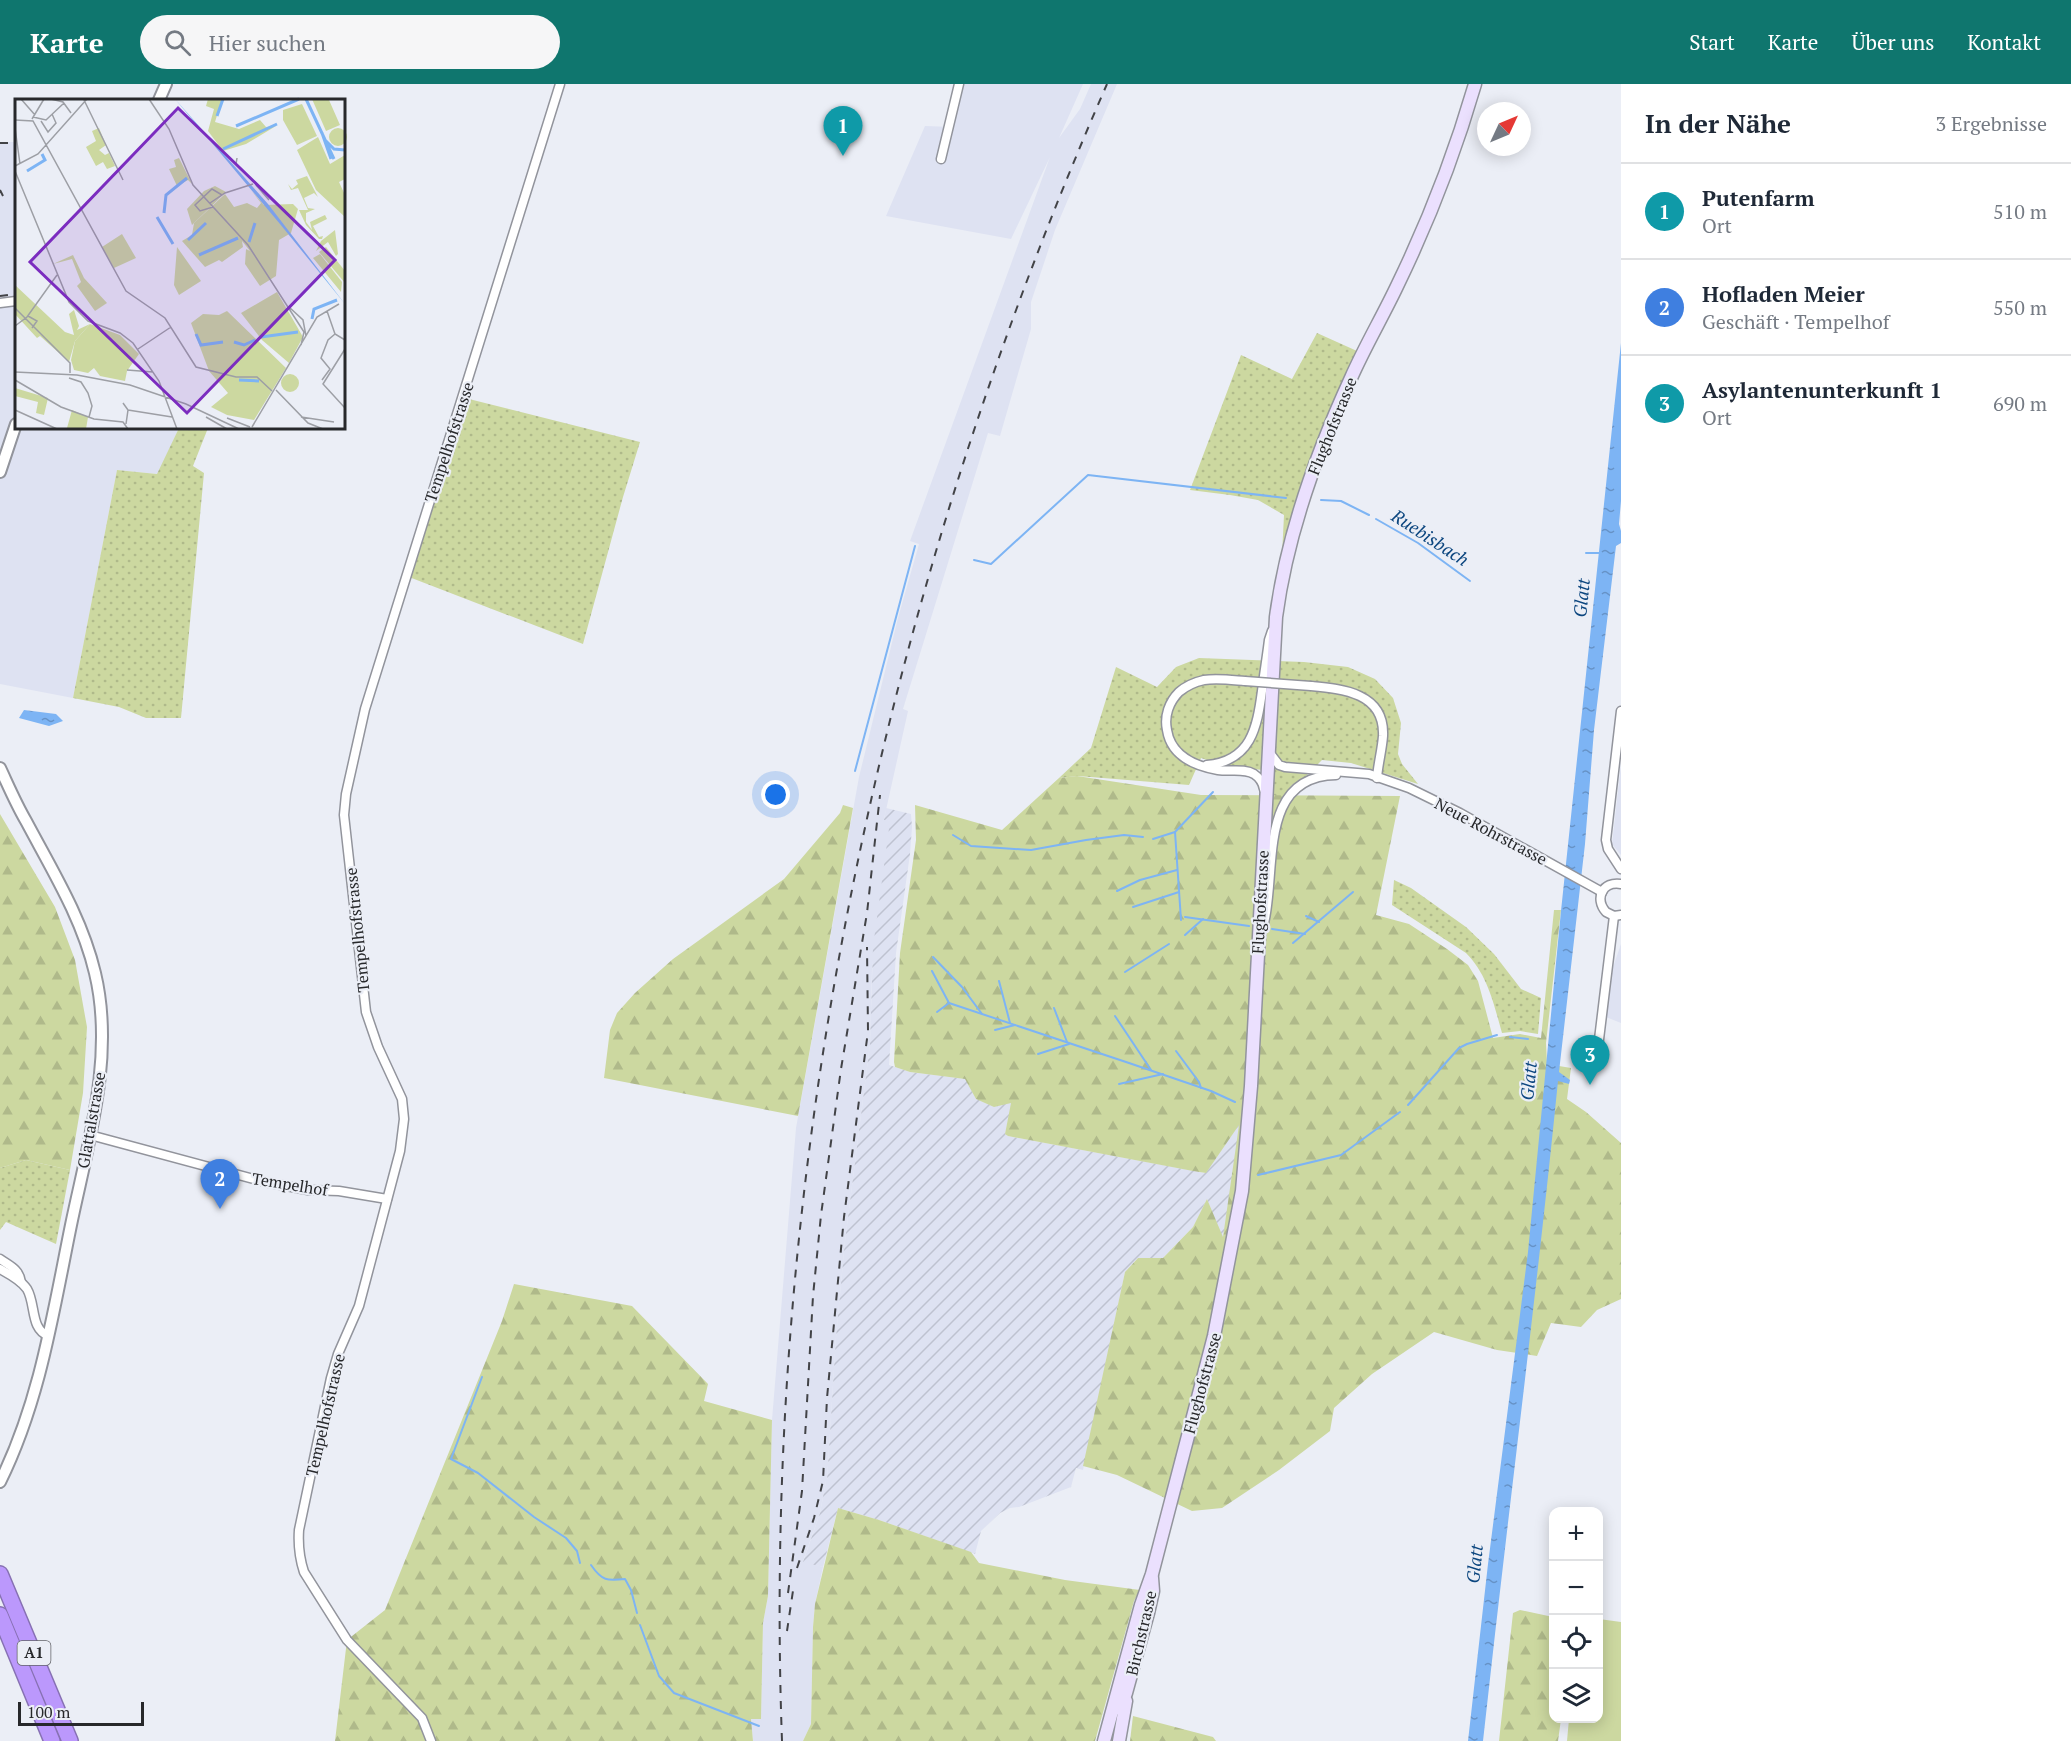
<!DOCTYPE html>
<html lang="de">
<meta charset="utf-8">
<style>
body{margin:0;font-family:"PT Serif",serif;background:#f6f6f7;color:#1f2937}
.controls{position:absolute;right:18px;bottom:18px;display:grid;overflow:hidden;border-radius:12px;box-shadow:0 3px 15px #0003}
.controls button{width:54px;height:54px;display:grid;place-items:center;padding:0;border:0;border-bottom:2px solid #e0e1e3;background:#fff;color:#1f2937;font:30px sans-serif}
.compass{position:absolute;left:1477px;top:18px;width:54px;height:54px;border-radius:50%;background:#fff;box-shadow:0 3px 15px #0003;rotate:46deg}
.scale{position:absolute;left:18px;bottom:15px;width:126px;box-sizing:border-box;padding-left:6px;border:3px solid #27282b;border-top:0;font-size:16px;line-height:21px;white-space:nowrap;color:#27282b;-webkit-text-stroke:4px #ebeef6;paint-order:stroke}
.you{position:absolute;left:776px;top:711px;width:21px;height:21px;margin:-15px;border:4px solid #fff;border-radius:50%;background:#1a73e8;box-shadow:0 0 0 9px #1a73e833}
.badge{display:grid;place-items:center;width:39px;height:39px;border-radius:50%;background:#0f766e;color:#fff;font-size:20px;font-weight:700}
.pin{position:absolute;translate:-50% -50px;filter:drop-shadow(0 2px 3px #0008)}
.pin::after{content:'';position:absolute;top:32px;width:21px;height:18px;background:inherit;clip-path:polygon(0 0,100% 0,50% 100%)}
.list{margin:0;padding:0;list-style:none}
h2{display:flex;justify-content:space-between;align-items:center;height:78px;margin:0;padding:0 24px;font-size:26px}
h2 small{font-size:20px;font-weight:400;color:#747a83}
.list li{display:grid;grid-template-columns:39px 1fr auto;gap:18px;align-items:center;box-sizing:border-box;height:96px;padding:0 24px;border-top:2px solid #e0e1e3}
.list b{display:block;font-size:22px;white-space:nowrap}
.list p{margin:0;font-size:20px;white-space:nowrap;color:#747a83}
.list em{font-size:20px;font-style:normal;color:#747a83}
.icon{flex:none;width:33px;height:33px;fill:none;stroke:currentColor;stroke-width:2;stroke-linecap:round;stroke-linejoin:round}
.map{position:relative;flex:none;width:1621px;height:1657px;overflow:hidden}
header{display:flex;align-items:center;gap:36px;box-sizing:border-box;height:84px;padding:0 30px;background:#0f766e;color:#fff}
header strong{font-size:28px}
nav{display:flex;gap:33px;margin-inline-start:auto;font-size:21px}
.search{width:420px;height:54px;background:#f6f6f7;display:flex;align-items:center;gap:15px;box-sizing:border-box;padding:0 21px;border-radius:33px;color:#747a83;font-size:22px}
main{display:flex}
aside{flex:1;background:#fff}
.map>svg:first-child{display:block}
</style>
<header>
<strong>Karte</strong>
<div class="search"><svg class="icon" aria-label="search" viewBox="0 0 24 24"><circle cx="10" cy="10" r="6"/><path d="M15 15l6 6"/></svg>Hier suchen</div>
<nav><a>Start</a><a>Karte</a><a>Über uns</a><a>Kontakt</a></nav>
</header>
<main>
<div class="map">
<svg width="1621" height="1657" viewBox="0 0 1621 1657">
<defs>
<pattern id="industrial-furrows" width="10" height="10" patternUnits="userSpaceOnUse" patternTransform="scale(1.5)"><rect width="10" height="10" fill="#dee2f2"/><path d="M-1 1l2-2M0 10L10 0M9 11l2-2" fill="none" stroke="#bec2d0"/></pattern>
<pattern id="grass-dots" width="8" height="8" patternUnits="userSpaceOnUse" patternTransform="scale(1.5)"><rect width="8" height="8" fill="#ccd8a0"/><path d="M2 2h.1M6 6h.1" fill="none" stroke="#afb98a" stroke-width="1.8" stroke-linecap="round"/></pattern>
<pattern id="forest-firs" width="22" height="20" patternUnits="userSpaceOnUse" patternTransform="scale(1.5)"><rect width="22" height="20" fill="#ccd8a0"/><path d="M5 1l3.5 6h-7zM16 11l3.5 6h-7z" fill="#afb98a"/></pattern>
<pattern id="water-ripples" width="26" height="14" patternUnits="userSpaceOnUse" patternTransform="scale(1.5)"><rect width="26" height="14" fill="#7db4f4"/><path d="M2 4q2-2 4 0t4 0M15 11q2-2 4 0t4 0" fill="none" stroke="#6692c6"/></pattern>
</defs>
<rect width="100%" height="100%" fill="#ebeef6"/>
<g fill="#dee2f2">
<polygon points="963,0 1083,0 1059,54 1080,25 1091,0 1117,0 1055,146 1031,218 1031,245 1000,352 988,349 903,625 908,627 884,735 891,737 872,885 870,960 845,1157 836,1253 827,1397 826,1397 820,1429 803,1477 823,1483 815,1520 813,1543 811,1640 803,1657 753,1657 751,1635 761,1635 763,1539 768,1512 772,1336 796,1044 859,693 898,534 919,460 910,457 1050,73 1011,155 886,132 925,42 953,43"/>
<polygon points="0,58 16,58 16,212 0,214"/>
<polygon points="16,219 16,344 179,344 158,390 117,386 73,614 0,600 0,220"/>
<polygon points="1621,681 1621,771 1612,760"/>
<polygon points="1621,860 1621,939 1606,933 1612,886"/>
</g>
<polygon fill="url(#industrial-furrows)" points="886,724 911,730 912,743 910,770 896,869 889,981 910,988 966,995 976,1015 1012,1018 1005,1050 1008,1052 1205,1089 1240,1039 1223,1155 1207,1115 1193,1143 1163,1174 1138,1174 1125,1188 1083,1386 1076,1384 1071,1403 1019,1423 1010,1424 1000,1429 981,1447 975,1470 879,1436 838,1424 823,1483 803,1478 820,1429 826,1397 827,1397 836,1253 845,1157 870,960 873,863 890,737 884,736"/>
<g fill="url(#grass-dots)">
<polygon points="1317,249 1357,267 1320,348 1301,402 1282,471 1284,431 1258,416 1230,411 1190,406 1241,271 1292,295"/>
<polygon points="465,314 640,358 623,413 583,560 409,493"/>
<polygon points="179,344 208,344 193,382 204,389 181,634 146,634 119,623 73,614 117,386 157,390"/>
<polygon points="1199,574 1304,578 1348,583 1375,595 1393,614 1401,639 1398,670 1402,680 1418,700 1351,679 1322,676 1306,692 1292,701 1270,729 1273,687 1226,682 1201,674 1189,701 1078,692 1059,694 1091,664 1116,583 1157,603 1176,583"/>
<path d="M1394,796L1411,804L1466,843L1494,870L1521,905L1541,914L1538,950L1520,947L1502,949C1494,921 1488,891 1466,869L1392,821Z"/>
<polygon points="26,1076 70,1086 56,1160 6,1138 0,1146 0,1084"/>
</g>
<g fill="url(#forest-firs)">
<polygon points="1077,692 1201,711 1400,712 1376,831 1409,840 1447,865 1468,881 1478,897 1493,954 1520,950 1541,954 1554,826 1561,826 1546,959 1547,980 1571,984 1567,1015 1586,1028 1621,1059 1621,1215 1597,1226 1581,1243 1551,1239 1537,1272 1497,1266 1434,1248 1372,1290 1334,1324 1330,1347 1279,1386 1222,1424 1192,1427 1117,1391 1083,1382 1125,1188 1138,1174 1163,1174 1193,1143 1207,1115 1223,1153 1239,1041 1206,1089 1193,1087 1008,1052 1005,1050 1011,1019 994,1023 976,1015 965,995 910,988 895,983 894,978 900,869 916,756 915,721 1002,746 1059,694"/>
<polygon points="843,721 853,724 798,1032 604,994 610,946 617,929 635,909 673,875 784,795 840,729"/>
<polygon points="0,730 55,823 75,876 87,943 83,1009 70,1086 26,1076 0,1084"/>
<polygon points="514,1200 632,1222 708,1300 704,1317 772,1336 768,1512 763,1539 761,1635 751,1635 753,1657 335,1657 347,1556 385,1526 502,1237"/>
<polygon points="838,1424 879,1436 971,1468 979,1479 1065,1496 1140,1506 1134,1517 1095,1657 803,1657 811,1640 813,1543 815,1520"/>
<polygon points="1520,1526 1553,1533 1554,1634 1561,1635 1558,1657 1499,1657 1513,1529"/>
<polygon points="1133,1632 1213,1653 1216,1657 1130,1657"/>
</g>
<polygon fill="#ccd8a0" points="1599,1535 1621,1538 1621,1657 1567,1657 1569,1635 1598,1634"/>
<g fill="url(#water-ripples)">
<path d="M1621,259V417L1619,440L1621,447V459L1616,462L1594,646L1585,760L1559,988L1570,996L1569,1000L1558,997C1536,1217 1507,1437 1483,1657H1468L1488,1480L1528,1168L1561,827Z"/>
<polygon points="24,626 56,630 63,637 49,642 19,634"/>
</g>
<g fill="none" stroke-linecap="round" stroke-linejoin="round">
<g stroke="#7db4f4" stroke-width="2">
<polyline points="1321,416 1341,417 1369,431"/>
<polyline points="1376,435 1418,459 1470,497"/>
<polyline points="1586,469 1601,469"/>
<polyline points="974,476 991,480 1088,391 1286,414"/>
<polyline points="855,687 915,462"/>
<polyline points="1175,748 1181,836"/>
<polyline points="953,751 971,762 1031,766 1086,756 1124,751 1143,753"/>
<polyline points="1153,755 1175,748 1213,708"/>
<polyline points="1117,807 1140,796 1177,786"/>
<polyline points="1133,823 1179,808"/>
<polyline points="1306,832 1319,838"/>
<polyline points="1185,833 1249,842"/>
<polyline points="1272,845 1305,850"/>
<polyline points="1185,851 1203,835"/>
<polyline points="1293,859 1353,808"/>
<polyline points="933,873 962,903 982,930"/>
<polyline points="932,887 949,919 1129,979 1211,1007 1235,1018"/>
<polyline points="1125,888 1169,860"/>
<polyline points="999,897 1010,939"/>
<polyline points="1054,924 1067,958"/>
<polyline points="937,928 949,919"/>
<polyline points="1115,932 1151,986"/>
<polyline points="995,946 1015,941"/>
<polyline points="1510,953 1528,955"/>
<polyline points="1176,967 1199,998 1201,1004"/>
<polyline points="1038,970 1069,960"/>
<polyline points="1119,1000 1163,990"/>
<polyline points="1408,1021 1459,964 1467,960 1497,951"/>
<polyline points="1258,1091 1341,1071 1400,1028"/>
<polyline points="482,1293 451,1375 478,1389 534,1433 566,1454 577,1467 580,1479"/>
<path d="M591,1481C602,1497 607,1497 625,1495L631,1506L637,1529"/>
<polyline points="640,1541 659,1592 674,1609 759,1642"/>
</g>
<defs>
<g id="minor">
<polyline points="941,75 959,0"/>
<polyline points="0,219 16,217"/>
<path d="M1245,597C1232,596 1217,594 1204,596C1195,598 1186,602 1179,608C1169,618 1164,632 1167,646C1171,672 1195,682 1218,686C1230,688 1244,684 1254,690C1260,694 1263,699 1264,705"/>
<path d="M1311,602C1343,605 1385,609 1383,652C1382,666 1378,680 1377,694"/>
<polyline points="1621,627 1606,756 1608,765 1621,785"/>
<polyline points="1269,668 1279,681 1285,683 1369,690 1409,704 1460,729 1602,808"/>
<path d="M1207,681C1251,677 1257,644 1262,607C1264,590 1267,573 1269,556L1272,547"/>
<path d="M1621,800C1603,797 1594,814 1606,828L1614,832L1621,831"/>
<path d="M1264,839C1277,787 1257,692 1336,691"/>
<polyline points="1596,980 1614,832"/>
<polyline points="90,1051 265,1098 308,1106 339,1107 387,1115"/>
<path d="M0,1175C10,1182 19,1185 21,1198"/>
<path d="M0,1185C9,1190 21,1196 27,1205C36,1220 30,1246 49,1252"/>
<path d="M431,1657L422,1634L347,1556L304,1488C299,1473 298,1461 299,1446L331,1294L338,1270L359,1222L400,1067L404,1035L402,1015L378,963L366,928L344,731L346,710L365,625L560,0"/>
</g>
<g id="tertiary">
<polyline points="159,16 166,0"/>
<polyline points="0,388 16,340"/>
<path d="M0,684C8,701 16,720 26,737C52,786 82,834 95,889C115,972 88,1059 71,1141C53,1229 40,1317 0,1398"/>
</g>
<g id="secondary">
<polyline points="1120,1625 1126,1609 1148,1529 1153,1507 1152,1494"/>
<path d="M1104,1657L1141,1521L1152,1490L1214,1252L1242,1107L1251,1002L1276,533C1287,450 1316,370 1351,294C1365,262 1383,232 1398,200C1429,136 1455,69 1475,0"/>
<polyline points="1119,1657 1126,1617"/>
</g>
<g id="motorway">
<polyline points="0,1490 70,1657"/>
<polyline points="0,1531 52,1657"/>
</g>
</defs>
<use href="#minor" stroke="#92949c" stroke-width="11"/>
<use href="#tertiary" stroke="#92949c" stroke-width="14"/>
<use href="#secondary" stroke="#92949c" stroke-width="15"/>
<use href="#motorway" stroke="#8771b3" stroke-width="18"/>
<use href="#minor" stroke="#fff" stroke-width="8"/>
<use href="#tertiary" stroke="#fff" stroke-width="10"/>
<use href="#secondary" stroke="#ebe0fe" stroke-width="12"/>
<use href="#motorway" stroke="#bb98fc" stroke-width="15"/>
<g stroke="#424347" stroke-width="2" stroke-dasharray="8 8" stroke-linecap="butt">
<polyline points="0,59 16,59"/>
<polyline points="0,106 3,112"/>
<polyline points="0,212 16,210"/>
<polyline points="797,1484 814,1434 823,1397 827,1314 844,1133 868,947 867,863"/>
<polyline points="788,1509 802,1407 813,1212 821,1131 841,985 867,829 880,711"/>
<polyline points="787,1547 794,1500"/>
<path d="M782,1657C761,1087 879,521 1107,0"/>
</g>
<defs>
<polyline id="minor-bridge" points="1245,597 1311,602"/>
</defs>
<use href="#minor-bridge" stroke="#92949c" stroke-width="11" stroke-linecap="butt"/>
<use href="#minor-bridge" stroke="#fff" stroke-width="8"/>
</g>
<g text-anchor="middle" stroke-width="4.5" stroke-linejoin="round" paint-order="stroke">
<rect fill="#ebeef6" stroke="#626368" stroke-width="1.5" x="17.5" y="1557" width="33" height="24" rx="4.5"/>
<g font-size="15" font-weight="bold" fill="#27282b">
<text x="34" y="1574">A1</text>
</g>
<g font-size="16" fill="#27282b" stroke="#ebeef6">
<text transform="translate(1332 342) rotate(-68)" y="6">Flughofstrasse</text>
<text transform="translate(449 358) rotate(-72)" y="6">Tempelhofstrasse</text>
<text transform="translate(1491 747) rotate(28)" y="6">Neue Rohrstrasse</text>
<text transform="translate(1260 818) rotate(-87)" y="6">Flughofstrasse</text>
<text transform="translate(357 846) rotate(-96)" y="6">Tempelhofstrasse</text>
<text transform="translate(91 1036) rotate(-80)" y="6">Glattalstrasse</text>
<text transform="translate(290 1100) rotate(9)" y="6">Tempelhof</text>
<text transform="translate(1202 1299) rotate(-75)" y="6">Flughofstrasse</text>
<text transform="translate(325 1331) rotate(-77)" y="6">Tempelhofstrasse</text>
<text transform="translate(1141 1549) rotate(-77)" y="6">Birchstrasse</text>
</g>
<g font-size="18" font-style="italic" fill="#0c467f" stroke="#ebeef6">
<text transform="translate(1430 454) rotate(33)" y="6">Ruebisbach</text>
<text transform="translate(1582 514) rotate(-84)" y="6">Glatt</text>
<text transform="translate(1529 997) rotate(-84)" y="6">Glatt</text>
<text transform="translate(1475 1480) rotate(-84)" y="6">Glatt</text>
</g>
</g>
<g transform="translate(15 15)">
<rect width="330" height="330" fill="#ebeef6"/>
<path d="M193,0H207L200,23L224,30L245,21L251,28L261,27L231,45L208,52L193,32L199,10L191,7ZM297,0L314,1L325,26L311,32ZM287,5L302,37L282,46L268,21V11ZM314 38a9 9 0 1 1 18 0a9 9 0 1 1-18 0ZM303,38L315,65L330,56V80L324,83L330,96V118L301,91L282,51ZM164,59L177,85L173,81L162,87L154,70L161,68L159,61ZM292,77L303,98L299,94L289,99L293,109L300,110L291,114V123L297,131L295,123L310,116L312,120L298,127L304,138L308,137L307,140H304L291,126L284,111H293L283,89L276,91L273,85L277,90L283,85L281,81ZM200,87L211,93L177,126L172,110L189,92ZM107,135L121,159L99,169L87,148ZM58,156L69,179L92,204L80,212L62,187L66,183L57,160L38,165ZM0,186L50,233L59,236L54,215L59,211L64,227L62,231L75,225L60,242L54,263L25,237L22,239L0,215ZM0,289L33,299L29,316L21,314L23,303L0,297ZM57,311L73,318L71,330L52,329Z" fill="#ccd8a0"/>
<path d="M236,91L249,106L278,105L283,110L276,134L264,141L261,177L245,187L230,165L231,150L235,152L227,142L228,148L207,163L204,161L190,168L167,142L177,136L179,124L210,95L219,108L232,104L242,109L246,104ZM320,131L323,155L321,157L313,143L301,152L306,142ZM162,148L186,182L164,196L159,186ZM305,155L327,183L326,193L298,159ZM262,193L288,238L274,264L247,241L226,214ZM212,212L271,269L239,321L212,316L196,308L213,294L194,272L176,224L188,215L204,216ZM75,225L105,236L124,255L112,272L110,282L85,277L79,269L73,274L59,271L56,261L60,242ZM266 284a9 9 0 1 1 18 0a9 9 0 1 1-18 0Z" fill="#ccd8a0"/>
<path d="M84,29L91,46L84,51L90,56L94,54L100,67L92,70L88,63L81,67L71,48L81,42L77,32Z" fill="#ccd8a0"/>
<path d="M311,148L330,172V184L304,153Z" fill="#ccd8a0"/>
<path d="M160,0L253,105L330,205L265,125Z" fill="#7db4f4"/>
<path fill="none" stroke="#7db4f4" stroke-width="3" d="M291,0L319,60M202,17L208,0M221,27L284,0M307,34L316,60M310,41L319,50L330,51M208,50L262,25M12,72L30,61L27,55M149,114L151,96L172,79M142,118L158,145M173,141L191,124M234,143L240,124M184,156L223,139M297,220L299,210L322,201M181,235L186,246L208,243M246,238L283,233M219,243L229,246L240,241M224,281L244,282"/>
<path fill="none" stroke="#9d9fa5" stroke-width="1.5" d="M6,0L20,16M36,0L48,3L56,14M134,0L154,30L178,86L233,146L289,233L286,246M69,1L108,81M18,18L31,21L49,4M17,20L29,0M0,21L18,22L111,192L150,219L181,268L221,278H242L257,292M26,22L33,33L41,24L37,15M0,29L5,65M222,59L221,65L239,83M0,67L23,55L72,0M0,72L54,203L73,222L105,234L118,244L144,282L162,330M241,86L254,101M195,104L210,94L238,85M198,108L185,112L180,106L197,90L207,96M274,208L288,221L291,237M0,209L55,264V274M312,212L320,235L330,241M13,217L22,222L17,229M0,227L12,218L42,176M123,250L156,228M330,250L308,285L330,309M112,271L138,273M0,273L62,276L115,286L171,305L224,330M54,279L66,283L73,294L77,307L74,318M0,281L46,308L79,320L108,323L113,330M307,281L315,270L306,259L313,241L320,235M261,291L293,324L308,330M108,304L113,311L111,325M0,311L42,330M113,311L157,318M191,318L212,330M286,318L319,323M212,319L235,328M237,328L302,218L324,205"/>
<path fill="#7b2cbf" fill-opacity="0.15" stroke="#7b2cbf" stroke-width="3" d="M163,9L320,161L172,314L15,163Z"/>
<rect width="330" height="330" fill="none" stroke="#27282b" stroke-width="3"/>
</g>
</svg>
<div class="controls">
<button>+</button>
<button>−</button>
<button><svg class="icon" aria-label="locate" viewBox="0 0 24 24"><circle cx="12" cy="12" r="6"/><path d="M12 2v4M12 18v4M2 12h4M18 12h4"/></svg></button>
<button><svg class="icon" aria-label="layers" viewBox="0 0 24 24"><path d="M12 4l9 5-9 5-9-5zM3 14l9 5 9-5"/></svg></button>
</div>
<svg class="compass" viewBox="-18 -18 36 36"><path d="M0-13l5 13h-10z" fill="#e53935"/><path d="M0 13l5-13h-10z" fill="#747a83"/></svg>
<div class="scale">100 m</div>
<div class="you"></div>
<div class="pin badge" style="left:843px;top:72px;background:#0f9aa8">1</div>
<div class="pin badge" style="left:220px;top:1125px;background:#3f7fe0">2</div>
<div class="pin badge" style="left:1590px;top:1001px;background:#0f9aa8">3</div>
</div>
<aside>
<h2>In der Nähe<small>3 Ergebnisse</small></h2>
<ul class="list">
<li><span class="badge" style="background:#0f9aa8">1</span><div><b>Putenfarm</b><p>Ort</p></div><em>510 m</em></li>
<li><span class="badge" style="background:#3f7fe0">2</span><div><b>Hofladen Meier</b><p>Geschäft · Tempelhof</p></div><em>550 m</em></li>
<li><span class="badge" style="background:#0f9aa8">3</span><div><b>Asylantenunterkunft 1</b><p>Ort</p></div><em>690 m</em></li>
</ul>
</aside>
</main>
